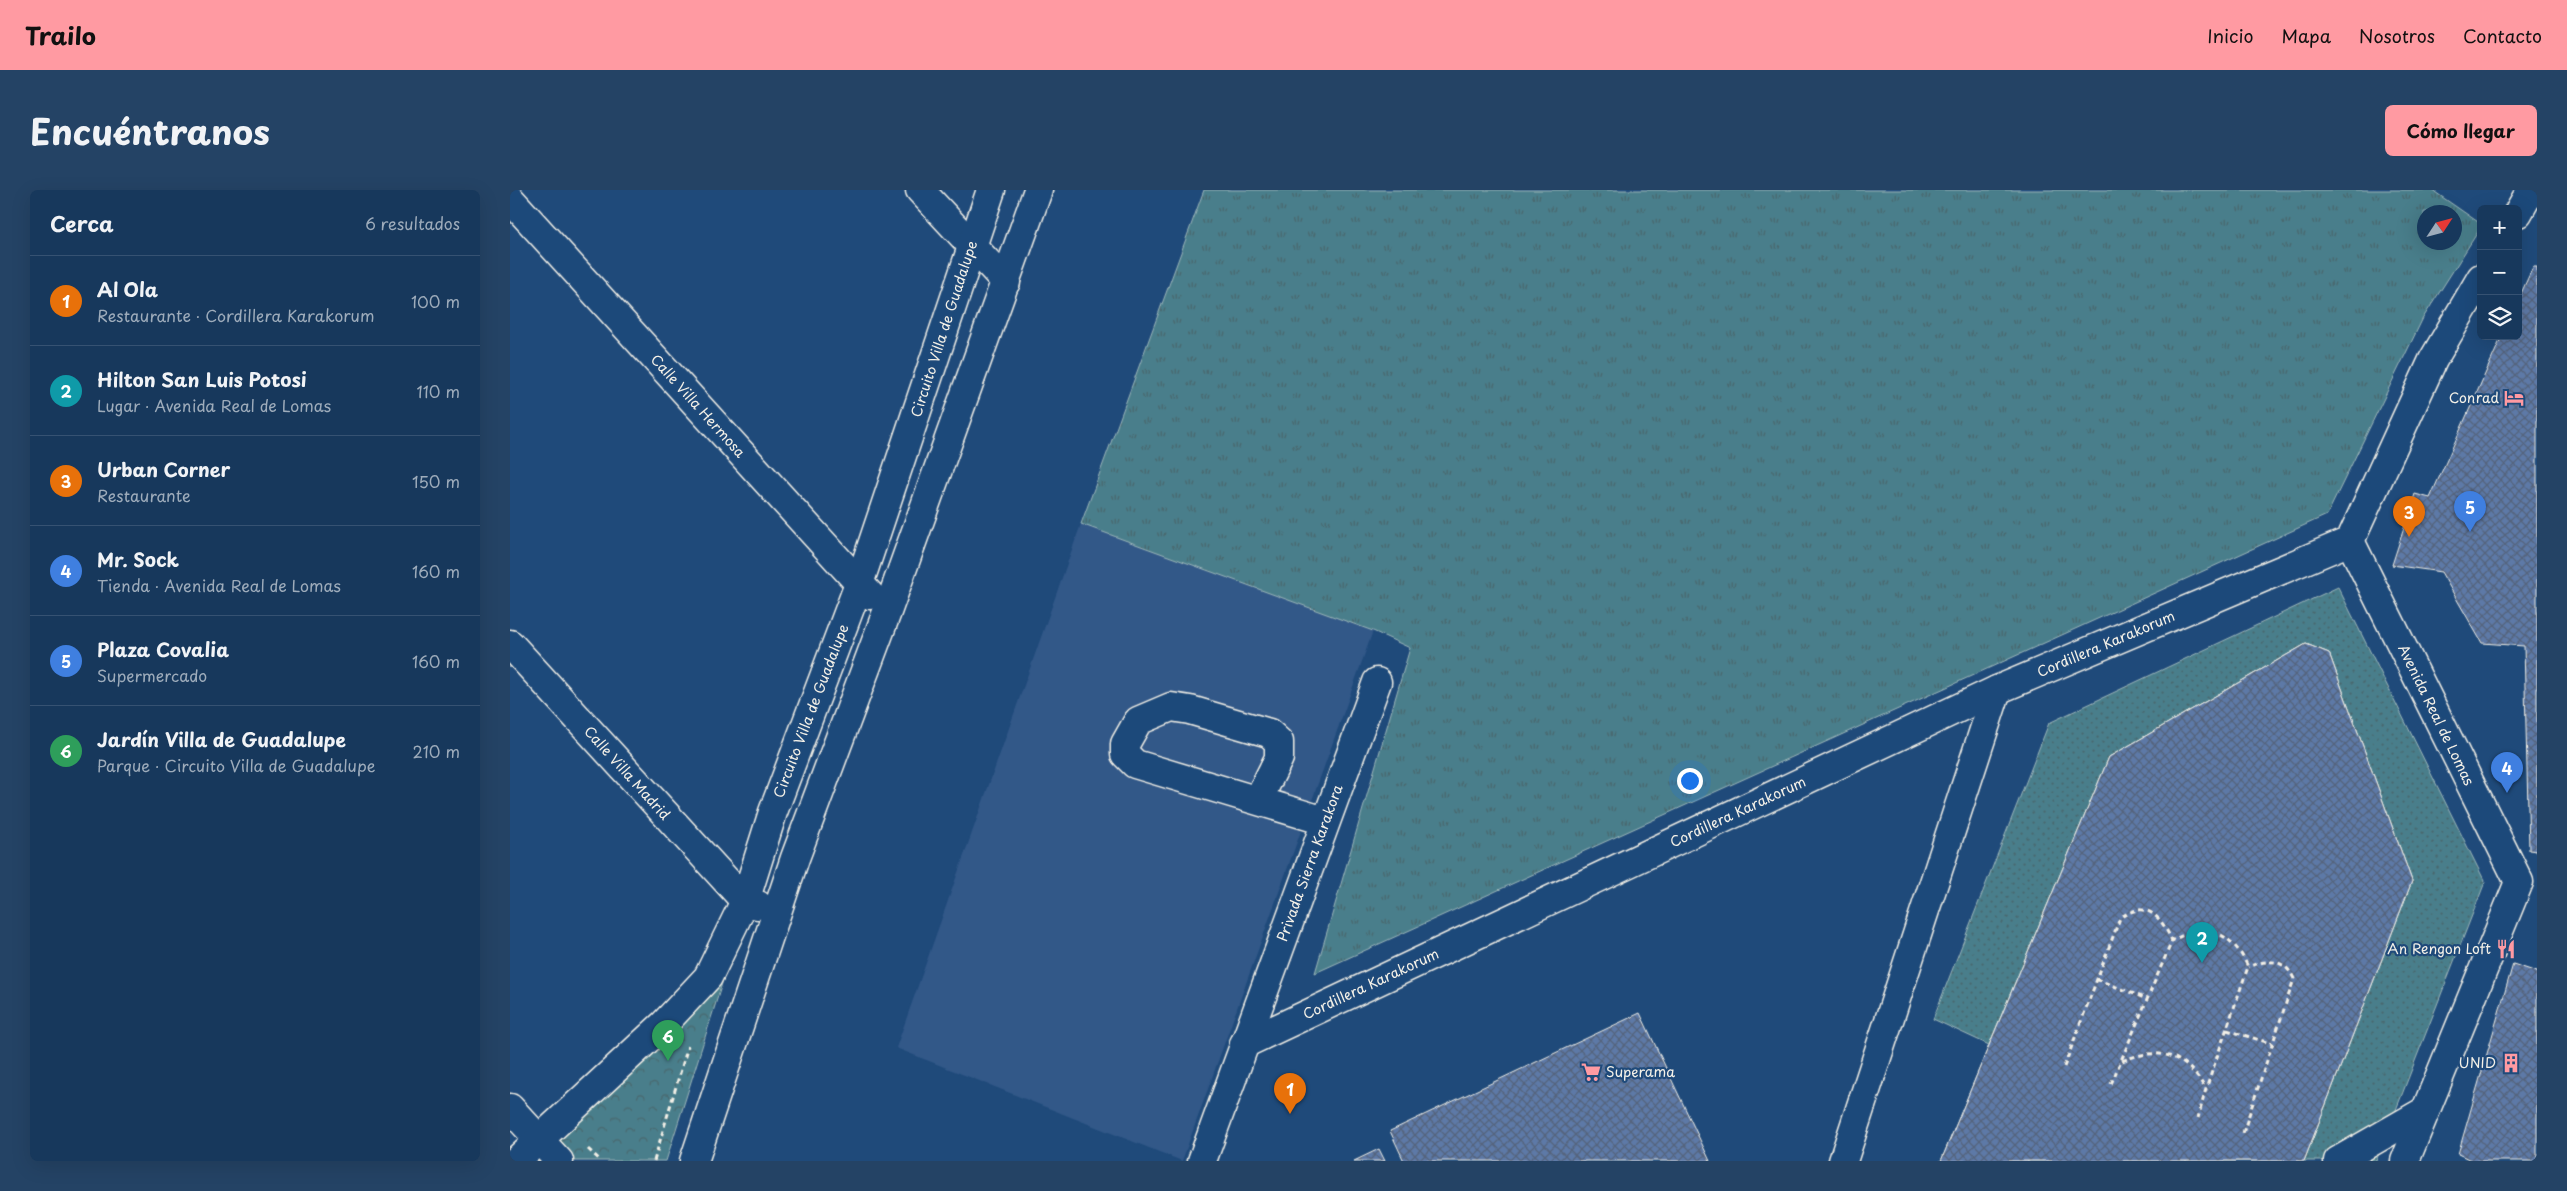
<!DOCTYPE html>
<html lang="es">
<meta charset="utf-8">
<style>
body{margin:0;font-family:"Playpen Sans",sans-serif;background:#244365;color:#f1f3f6}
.controls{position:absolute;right:15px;top:15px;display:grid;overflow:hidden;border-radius:8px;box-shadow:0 5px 20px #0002}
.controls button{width:45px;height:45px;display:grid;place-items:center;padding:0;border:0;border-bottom:1px solid #365272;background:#17385c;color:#f1f3f6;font:25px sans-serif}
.compass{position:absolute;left:1907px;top:15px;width:45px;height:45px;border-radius:50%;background:#17385c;box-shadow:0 5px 20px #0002;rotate:54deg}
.you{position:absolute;left:1179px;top:590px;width:18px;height:18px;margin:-12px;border:4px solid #fff;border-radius:50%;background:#1a73e8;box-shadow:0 0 0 8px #1a73e833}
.badge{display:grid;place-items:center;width:32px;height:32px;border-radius:50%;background:#ff9aa2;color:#fff;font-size:16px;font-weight:700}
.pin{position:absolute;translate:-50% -41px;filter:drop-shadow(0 1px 2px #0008)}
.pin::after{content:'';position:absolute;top:26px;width:18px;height:15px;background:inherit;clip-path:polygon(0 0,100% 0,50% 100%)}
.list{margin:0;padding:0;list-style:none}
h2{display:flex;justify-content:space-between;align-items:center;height:65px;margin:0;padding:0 20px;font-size:21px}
h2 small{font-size:16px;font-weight:400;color:#9eacbb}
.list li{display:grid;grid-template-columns:32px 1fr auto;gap:15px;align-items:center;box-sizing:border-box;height:90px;padding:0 20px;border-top:1px solid #365272}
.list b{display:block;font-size:19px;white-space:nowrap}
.list p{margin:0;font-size:16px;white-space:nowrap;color:#9eacbb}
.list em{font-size:16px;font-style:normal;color:#9eacbb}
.icon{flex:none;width:28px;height:28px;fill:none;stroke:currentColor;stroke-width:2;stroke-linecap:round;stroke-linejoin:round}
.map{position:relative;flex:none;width:2027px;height:971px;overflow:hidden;border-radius:8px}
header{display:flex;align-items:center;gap:30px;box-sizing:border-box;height:70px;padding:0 25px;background:#ff9aa2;color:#111}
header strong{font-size:24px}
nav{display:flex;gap:28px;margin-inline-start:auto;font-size:18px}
.intro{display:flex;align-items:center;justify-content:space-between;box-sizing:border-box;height:120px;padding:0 30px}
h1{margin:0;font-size:35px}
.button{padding:12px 22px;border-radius:8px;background:#ff9aa2;color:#111;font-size:18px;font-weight:700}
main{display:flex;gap:30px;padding:0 30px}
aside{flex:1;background:#17385c;border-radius:8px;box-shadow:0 5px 20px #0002}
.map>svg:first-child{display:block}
</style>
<header>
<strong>Trailo</strong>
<nav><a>Inicio</a><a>Mapa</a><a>Nosotros</a><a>Contacto</a></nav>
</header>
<div class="intro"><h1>Encuéntranos</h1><a class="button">Cómo llegar</a></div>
<main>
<aside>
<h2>Cerca<small>6 resultados</small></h2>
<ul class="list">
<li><span class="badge" style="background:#e8710a">1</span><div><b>Al Ola</b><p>Restaurante · Cordillera Karakorum</p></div><em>100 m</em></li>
<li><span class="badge" style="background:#0f9aa8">2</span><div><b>Hilton San Luis Potosi</b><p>Lugar · Avenida Real de Lomas</p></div><em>110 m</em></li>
<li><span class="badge" style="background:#e8710a">3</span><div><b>Urban Corner</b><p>Restaurante</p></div><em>150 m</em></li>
<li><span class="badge" style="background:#3f7fe0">4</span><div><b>Mr. Sock</b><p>Tienda · Avenida Real de Lomas</p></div><em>160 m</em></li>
<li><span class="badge" style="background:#3f7fe0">5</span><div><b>Plaza Covalia</b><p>Supermercado</p></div><em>160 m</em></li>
<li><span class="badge" style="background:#2e9e5b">6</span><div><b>Jardín Villa de Guadalupe</b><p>Parque · Circuito Villa de Guadalupe</p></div><em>210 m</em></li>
</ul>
</aside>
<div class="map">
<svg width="2027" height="971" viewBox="0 0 2027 971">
<defs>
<pattern id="grass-tufts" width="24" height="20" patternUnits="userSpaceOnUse" patternTransform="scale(1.25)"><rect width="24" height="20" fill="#4a7e8b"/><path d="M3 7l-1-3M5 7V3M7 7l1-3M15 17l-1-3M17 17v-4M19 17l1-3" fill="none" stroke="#4a666c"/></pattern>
<pattern id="park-crowns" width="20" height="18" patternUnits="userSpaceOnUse" patternTransform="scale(1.25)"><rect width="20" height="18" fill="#4a7e8b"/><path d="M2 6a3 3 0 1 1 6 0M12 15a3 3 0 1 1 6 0" fill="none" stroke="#4a666c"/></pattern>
<pattern id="garden-dots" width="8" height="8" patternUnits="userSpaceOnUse" patternTransform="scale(1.25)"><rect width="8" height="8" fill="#4a7e8b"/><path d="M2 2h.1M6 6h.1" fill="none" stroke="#4a666c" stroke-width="1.8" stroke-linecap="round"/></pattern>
<pattern id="building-cross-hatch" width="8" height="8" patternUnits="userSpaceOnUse" patternTransform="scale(1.25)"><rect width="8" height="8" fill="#5d79a7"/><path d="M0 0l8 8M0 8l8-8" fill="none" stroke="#54637b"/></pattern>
</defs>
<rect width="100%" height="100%" fill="#1f4a7a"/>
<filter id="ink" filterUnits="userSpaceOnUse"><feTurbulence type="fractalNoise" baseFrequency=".02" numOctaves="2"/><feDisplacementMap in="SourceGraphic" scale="10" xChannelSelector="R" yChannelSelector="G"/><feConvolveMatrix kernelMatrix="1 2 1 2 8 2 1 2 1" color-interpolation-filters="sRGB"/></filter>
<g filter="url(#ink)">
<polygon fill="#325888" points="571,334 863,441 672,971 386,858"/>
<path fill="url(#grass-tufts)" stroke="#9fb8ba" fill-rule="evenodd" d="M694,0H1922L1971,34V37L1913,128L1817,325L805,783L900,458L863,441L571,334ZM1944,22V52H1914V22Z"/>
<polygon fill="url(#park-crowns)" stroke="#9fb8ba" points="214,787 156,971 29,971 45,956"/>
<polygon fill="url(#garden-dots)" stroke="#9fb8ba" points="1828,397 1975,692 1866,971 1794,971 1902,691 1819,463 1796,454 1599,567 1479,855 1423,829 1539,533"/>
<g fill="url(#building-cross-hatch)" stroke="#f4f1e8" fill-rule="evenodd">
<polygon points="2023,77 2027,77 2027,661 2019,660 2014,456 1972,453 1931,382 1882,375 1905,304 1920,308 1992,146 2008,146 2008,110"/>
<path d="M1796,454L1819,463L1902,691L1794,971H1431L1599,567ZM1697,644L1773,673L1811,738L1740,945L1677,924L1680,912L1674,899L1630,882L1615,889L1609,899L1543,874L1621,675Z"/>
<polygon points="1796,454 1819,463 1902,691 1794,971 1431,971 1599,567"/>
<polygon points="2003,774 2027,782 2027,971 1963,971 1948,964"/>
<polygon points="1130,823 1200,971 894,971 880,941"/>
<polygon points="869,959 875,971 844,971"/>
</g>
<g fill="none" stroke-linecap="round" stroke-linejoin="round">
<defs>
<g id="minor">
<polyline points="410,0 496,92"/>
<polyline points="0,9 360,405"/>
<polyline points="2008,23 2021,0"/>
<polyline points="1840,351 2009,692 1895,971"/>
<polyline points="1840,351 1923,170 1971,88"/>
<polyline points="0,454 235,711 248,715"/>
<polyline points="748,610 769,568 769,552 759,543 680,520 661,517 628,531 615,554 615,564 625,574 815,631"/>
<polyline points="734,854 1487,500 1840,351"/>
<polyline points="0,918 49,971"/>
<polyline points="6,971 153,835 198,787 235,711 263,622 349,394 481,0"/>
<polyline points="184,971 285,668 377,422 528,0"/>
<polyline points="692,971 867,492"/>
<polyline points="1333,971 1487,500"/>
<polyline points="1828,971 1915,921"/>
</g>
</defs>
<use href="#minor" stroke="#f4f1e8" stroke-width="31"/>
<g stroke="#f4f1e8" stroke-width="3" stroke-dasharray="5 4" stroke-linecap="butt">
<polyline points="1586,789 1637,809"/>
<polyline points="1717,840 1763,854"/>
<path d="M1612,871C1648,856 1675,864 1695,898"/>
<path d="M1554,877L1610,728C1636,709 1651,726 1662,751"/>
<path d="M1601,894L1662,751C1696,730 1723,743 1738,777L1696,899L1688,928"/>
<path d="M1733,943L1784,789C1775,768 1757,769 1738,777"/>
<polyline points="78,959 91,971"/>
<polyline points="144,971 178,856"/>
</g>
<use href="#minor" stroke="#1f4a7a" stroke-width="28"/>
</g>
</g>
<defs>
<symbol id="hotel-bare" viewBox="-9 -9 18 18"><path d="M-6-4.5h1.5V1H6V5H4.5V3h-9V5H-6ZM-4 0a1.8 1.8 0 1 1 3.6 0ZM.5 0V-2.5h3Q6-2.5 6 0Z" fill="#ff9aa2" stroke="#1f4a7a" stroke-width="2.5" paint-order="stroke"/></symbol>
<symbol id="restaurant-bare" viewBox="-9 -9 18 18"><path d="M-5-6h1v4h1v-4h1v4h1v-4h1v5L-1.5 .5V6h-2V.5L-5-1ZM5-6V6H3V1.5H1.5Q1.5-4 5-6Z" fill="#ff9aa2" stroke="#1f4a7a" stroke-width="2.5" paint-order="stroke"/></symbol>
<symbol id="building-bare" viewBox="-9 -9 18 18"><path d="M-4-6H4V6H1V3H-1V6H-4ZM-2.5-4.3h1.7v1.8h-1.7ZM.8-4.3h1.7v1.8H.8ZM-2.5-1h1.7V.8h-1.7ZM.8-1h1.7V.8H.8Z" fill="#ff9aa2" stroke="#1f4a7a" stroke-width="2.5" paint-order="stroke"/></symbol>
<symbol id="supermarket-bare" viewBox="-9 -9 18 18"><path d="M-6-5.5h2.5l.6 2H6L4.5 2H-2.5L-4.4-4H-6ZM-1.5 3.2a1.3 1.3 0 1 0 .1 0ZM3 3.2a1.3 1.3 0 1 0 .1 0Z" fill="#ff9aa2" stroke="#1f4a7a" stroke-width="2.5" paint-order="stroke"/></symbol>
</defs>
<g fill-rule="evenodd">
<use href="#hotel-bare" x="1990" y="194" width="28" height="28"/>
<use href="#restaurant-bare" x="1982" y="745" width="28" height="28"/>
<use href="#building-bare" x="1987" y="859" width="28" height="28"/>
<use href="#supermarket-bare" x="1067" y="868" width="28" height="28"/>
</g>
<g text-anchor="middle" stroke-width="4.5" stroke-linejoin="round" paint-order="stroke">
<g font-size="14" fill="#f4f1e8" stroke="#1f4a7a">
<text transform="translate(434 139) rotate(-72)" y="5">Circuito Villa de Guadalupe</text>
<text transform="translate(188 216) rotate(48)" y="5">Calle Villa Hermosa</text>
<text transform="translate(1596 454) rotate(-23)" y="5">Cordillera Karakorum</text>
<text transform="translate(301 521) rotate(-69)" y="5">Circuito Villa de Guadalupe</text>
<text transform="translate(1926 525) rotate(64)" y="5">Avenida Real de Lomas</text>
<text transform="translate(117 583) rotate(48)" y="5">Calle Villa Madrid</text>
<text transform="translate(1228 622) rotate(-25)" y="5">Cordillera Karakorum</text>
<text transform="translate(800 673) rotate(-70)" y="5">Privada Sierra Karakora</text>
<text transform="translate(861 794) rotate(-25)" y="5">Cordillera Karakorum</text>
</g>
<g font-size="14" fill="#f4f1e8" stroke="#1f4a7a" text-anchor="end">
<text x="1989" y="213">Conrad</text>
<text x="1981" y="764">An Rengon Loft</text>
<text x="1986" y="878">UNID</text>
<text x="1096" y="887" text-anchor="start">Superama</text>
</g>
</g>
</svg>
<div class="controls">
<button>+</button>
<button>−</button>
<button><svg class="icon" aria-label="layers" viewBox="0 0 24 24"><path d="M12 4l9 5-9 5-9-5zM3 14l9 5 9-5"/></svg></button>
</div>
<svg class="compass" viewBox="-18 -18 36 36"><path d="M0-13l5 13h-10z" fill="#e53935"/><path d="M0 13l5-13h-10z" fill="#9eacbb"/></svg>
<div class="you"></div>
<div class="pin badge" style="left:780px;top:924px;background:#e8710a">1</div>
<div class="pin badge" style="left:1692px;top:773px;background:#0f9aa8">2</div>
<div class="pin badge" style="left:1899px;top:347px;background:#e8710a">3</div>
<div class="pin badge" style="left:1997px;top:603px;background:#3f7fe0">4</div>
<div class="pin badge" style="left:1960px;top:342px;background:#3f7fe0">5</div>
<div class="pin badge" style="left:158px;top:871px;background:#2e9e5b">6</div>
</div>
</main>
